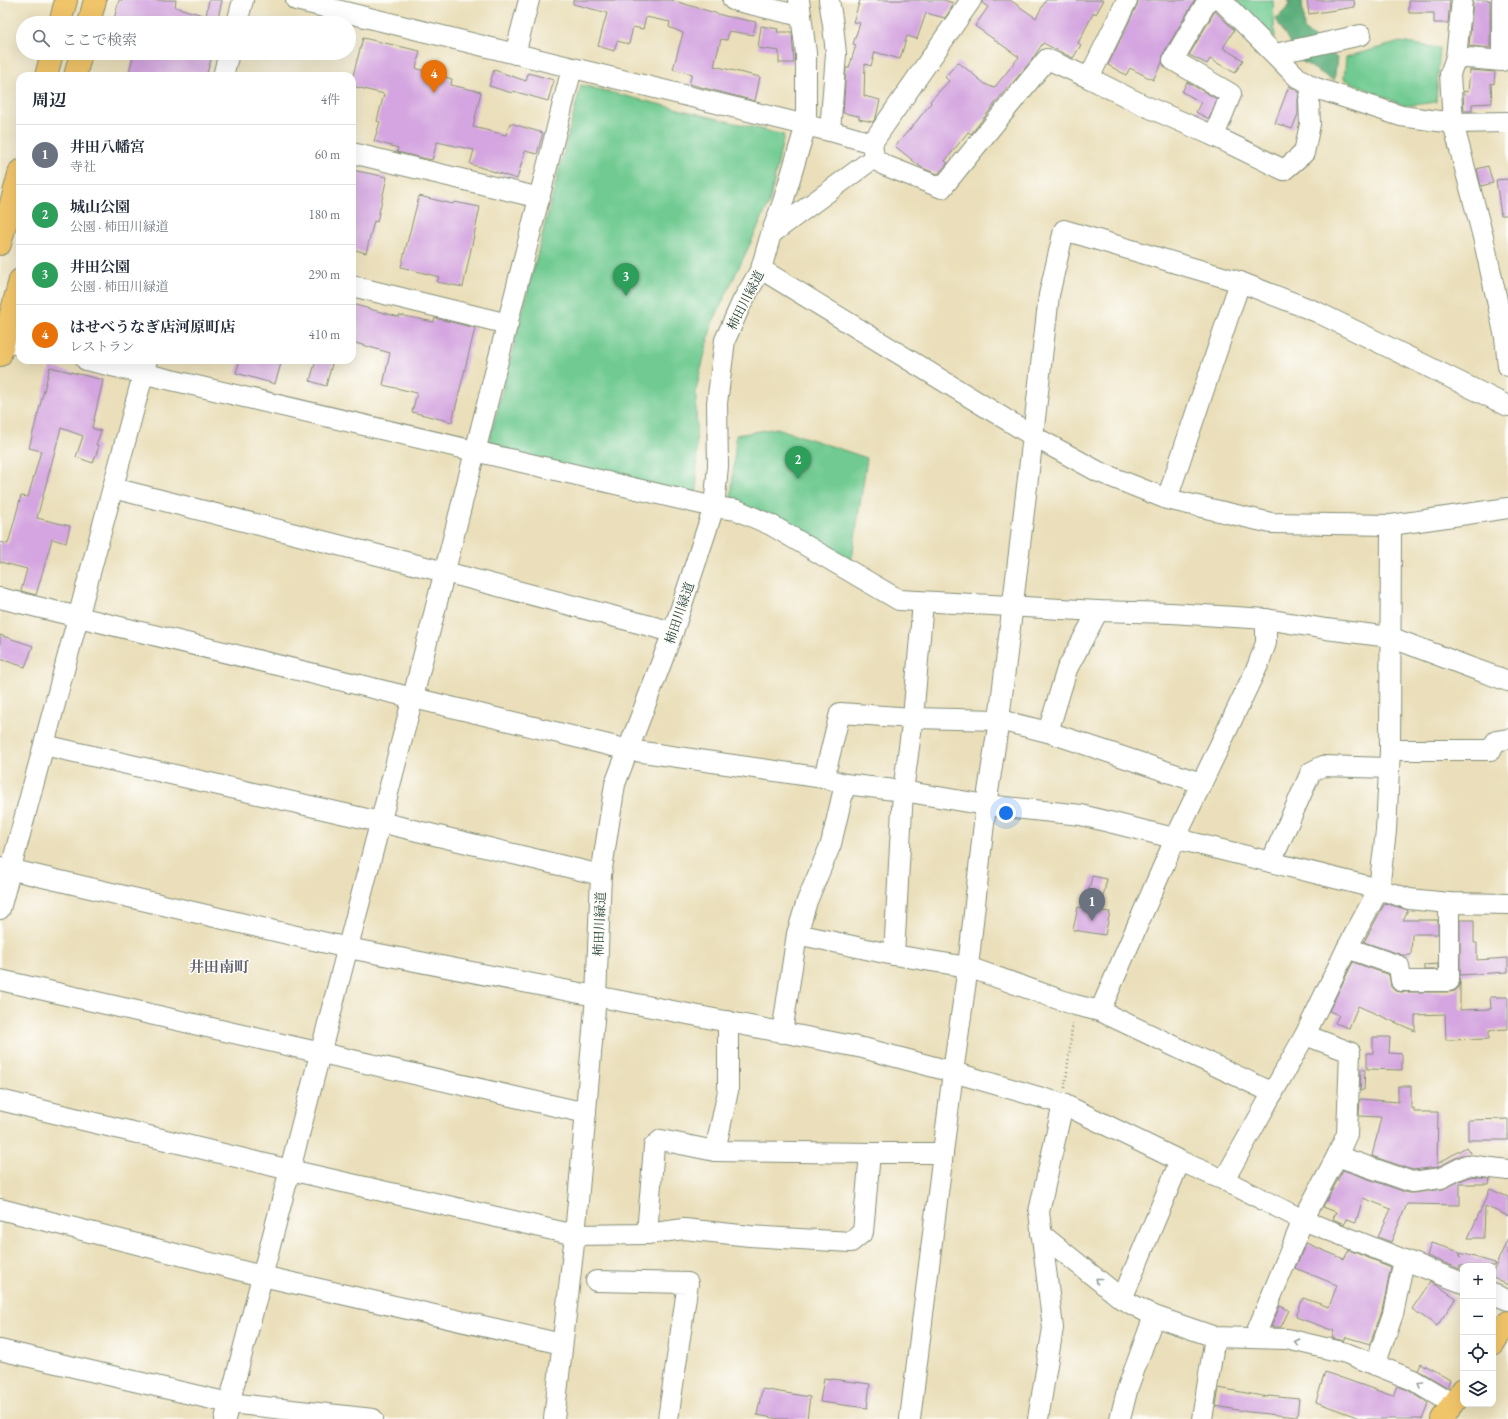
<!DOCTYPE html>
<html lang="ja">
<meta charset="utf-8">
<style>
body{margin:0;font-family:"EB Garamond","Noto Serif JP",serif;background:#f6f6f7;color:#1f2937}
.controls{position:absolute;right:12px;bottom:12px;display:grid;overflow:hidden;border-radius:8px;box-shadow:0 4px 16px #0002}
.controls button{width:36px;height:36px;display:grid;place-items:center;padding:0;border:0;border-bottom:1px solid #e0e1e3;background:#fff;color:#1f2937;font:20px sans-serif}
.you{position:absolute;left:1006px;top:813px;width:14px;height:14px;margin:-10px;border:3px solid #fff;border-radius:50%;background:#1a73e8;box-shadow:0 0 0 6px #1a73e833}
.badge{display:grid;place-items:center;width:26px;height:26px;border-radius:50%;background:#c8321e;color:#fff;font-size:13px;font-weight:700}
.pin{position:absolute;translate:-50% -33px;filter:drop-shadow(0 1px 2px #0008)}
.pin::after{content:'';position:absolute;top:21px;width:14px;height:12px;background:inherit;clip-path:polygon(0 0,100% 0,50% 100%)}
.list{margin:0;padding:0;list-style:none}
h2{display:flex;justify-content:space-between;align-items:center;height:52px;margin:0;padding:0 16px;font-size:17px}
h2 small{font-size:13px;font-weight:400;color:#747a83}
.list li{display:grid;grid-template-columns:26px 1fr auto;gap:12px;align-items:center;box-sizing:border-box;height:60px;padding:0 16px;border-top:1px solid #e0e1e3}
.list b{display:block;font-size:15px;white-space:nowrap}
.list p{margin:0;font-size:13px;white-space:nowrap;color:#747a83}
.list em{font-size:13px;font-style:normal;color:#747a83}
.icon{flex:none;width:22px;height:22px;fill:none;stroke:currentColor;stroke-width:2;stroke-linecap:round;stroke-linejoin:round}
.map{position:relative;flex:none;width:1508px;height:1419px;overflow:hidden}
.search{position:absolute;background:#fff;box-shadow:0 4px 16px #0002;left:16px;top:16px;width:340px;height:44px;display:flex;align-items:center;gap:10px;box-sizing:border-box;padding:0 14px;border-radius:22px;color:#747a83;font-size:15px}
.panel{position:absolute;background:#fff;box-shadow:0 4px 16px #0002;left:16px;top:72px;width:340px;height:292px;border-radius:12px}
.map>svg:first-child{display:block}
</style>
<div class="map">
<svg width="1508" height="1419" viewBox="0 0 1508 1419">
<rect width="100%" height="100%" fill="#fdfcf7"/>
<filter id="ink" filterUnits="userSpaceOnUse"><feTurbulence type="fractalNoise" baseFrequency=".025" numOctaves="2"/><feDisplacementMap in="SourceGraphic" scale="8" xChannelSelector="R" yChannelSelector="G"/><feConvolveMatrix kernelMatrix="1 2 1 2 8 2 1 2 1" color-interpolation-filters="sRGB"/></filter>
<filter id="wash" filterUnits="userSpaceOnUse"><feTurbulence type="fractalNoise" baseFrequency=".012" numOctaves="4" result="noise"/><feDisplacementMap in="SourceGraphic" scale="16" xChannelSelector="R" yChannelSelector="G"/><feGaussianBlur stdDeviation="0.9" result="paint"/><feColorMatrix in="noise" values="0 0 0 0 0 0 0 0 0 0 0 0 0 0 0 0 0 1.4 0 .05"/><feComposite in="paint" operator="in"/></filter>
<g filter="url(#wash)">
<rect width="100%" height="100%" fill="#eadfba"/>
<g fill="#70ca91" stroke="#488462">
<polygon points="1235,0 1273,0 1275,38"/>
<polygon points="1400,42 1440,48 1436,102 1405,106 1344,79 1346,57"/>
<polygon points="581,85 784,135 769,204 712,324 696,390 697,500 488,445"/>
<polygon points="777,428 867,458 851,565 731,499 736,435"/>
</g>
<polygon fill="#5cae7b" stroke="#3e7658" points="1288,0 1302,0 1304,29 1337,58 1334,81 1300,60 1276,19 1290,5"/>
<g id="blocks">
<g fill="#d4a5e0">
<polygon points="119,0 176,0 175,7 206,16 209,0 222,0 217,23 113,23"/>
<polygon points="573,0 671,0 725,16 756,22 753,35 729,31 727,40 721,39 714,66 760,77 755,101 689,84 692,74 673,69 683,33 669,27 670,22 646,17 643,29 633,27 629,44 617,41 614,51 598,46 607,13 573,4"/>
<polygon points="860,0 944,0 953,3 951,9 945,18 926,13 917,39 907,36 900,59 875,52 871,66 865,64 864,96 880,100 876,117 873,122 859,119 859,116 843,113 846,68 849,68 856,45 853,44 860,23 853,22"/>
<polygon points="982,0 1010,0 1036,18 1046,0 1104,0 1096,14 1094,12 1078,43 1081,45 1073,58 1043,43 1031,61 1010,86 1009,86 971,134 968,132 945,161 948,163 938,174 922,168 895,146 916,122 931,103 930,101 949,81 945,77 958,62 985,84 994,88 1019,57 975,26 988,7 982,3"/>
<polygon points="1138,0 1195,0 1163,54 1162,63 1153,80 1130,68 1126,75 1108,65 1137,5"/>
<polygon points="1307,0 1354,0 1355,7 1309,14"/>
<polygon points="1409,0 1450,0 1448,23 1434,23 1434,13 1409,13"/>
<polygon points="1473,0 1490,0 1490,48 1469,46"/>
<polygon points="1215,11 1234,30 1223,48 1243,60 1235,73 1210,59 1207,64 1189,55"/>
<polygon points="761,26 778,29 777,32 792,32 794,63 779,63 779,51 758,48"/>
<polygon points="363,38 420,51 416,68 418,69 452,79 451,85 481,92 473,127 506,135 510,123 543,133 537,154 525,151 517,179 470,164 474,150 437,142 432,160 397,152 398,148 374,141 380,122 377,121 384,94 352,86 352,79"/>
<polygon points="134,53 213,53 206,76 128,76"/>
<polygon points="494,70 526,81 528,73 554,80 548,101 513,91 512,93 489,86"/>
<polygon points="1470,70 1495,72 1494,84 1491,83 1492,103 1472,104 1472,111 1464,111 1463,91 1468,92"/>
<polygon points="1187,82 1217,99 1209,119 1196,112 1201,102 1182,92"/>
<polygon points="1289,86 1299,92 1298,100 1298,114 1292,129 1275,123"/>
<polygon points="1488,166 1493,183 1481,186 1477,169"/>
<polygon points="352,170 387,177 377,222 374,221 366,253 352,249"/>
<polygon points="1508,179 1508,215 1501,215 1496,180"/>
<polygon points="419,196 453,204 454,202 480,207 463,287 437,282 439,277 401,267"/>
<polygon points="352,304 399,317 399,315 434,322 435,318 475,328 452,422 412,412 417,393 383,385 390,353 352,342"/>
<polygon points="240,360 282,360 275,384 236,373"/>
<polygon points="316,360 333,360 326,386 310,381"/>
<polygon points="50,367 103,380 92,428 101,431 96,445 99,446 93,463 76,457 83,436 61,428 37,518 70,526 66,543 52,539 36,595 21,591 27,569 0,562 0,542 8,544 21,496 28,497 41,451 29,448"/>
<polygon points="0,635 33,646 25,667 0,659"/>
<polygon points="1092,876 1107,879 1100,911 1110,912 1105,935 1073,930 1078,907 1085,908"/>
<polygon points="1385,903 1408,910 1403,920 1438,920 1438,934 1412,934 1411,955 1402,955 1364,942"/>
<polygon points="1460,920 1474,920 1474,943 1477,943 1477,960 1508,958 1508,972 1460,975"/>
<polygon points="1353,962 1389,975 1391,987 1395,991 1401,992 1449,992 1455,991 1459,987 1460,982 1460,1010 1491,1009 1490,997 1508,997 1508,1029 1489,1030 1489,1039 1446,1040 1445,1014 1415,1015 1415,1031 1358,1006 1349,1028 1335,1023 1339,1015 1329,1011"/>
<polygon points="1438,964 1438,970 1424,970 1424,965"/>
<polygon points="1373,1037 1390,1037 1389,1053 1402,1054 1402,1070 1367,1069 1367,1053 1373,1053"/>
<polygon points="1361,1069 1365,1069 1364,1090 1360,1090"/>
<polygon points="1398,1086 1411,1086 1411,1108 1414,1108 1414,1112 1438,1112 1437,1164 1466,1147 1471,1154 1462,1155 1438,1167 1413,1170 1372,1156 1381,1117 1359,1116 1360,1099 1398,1102"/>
<polygon points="1508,1119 1508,1140 1468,1140 1468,1120"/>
<polygon points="1343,1170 1408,1193 1413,1193 1443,1189 1469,1177 1490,1179 1489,1184 1460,1184 1460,1205 1407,1204 1391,1242 1378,1237 1391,1209 1363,1198 1356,1222 1346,1219 1344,1224 1333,1219 1336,1212 1323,1207"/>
<polygon points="1490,1189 1508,1197 1508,1216 1485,1206 1484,1238 1468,1238"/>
<polygon points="1508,1238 1508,1285 1493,1278 1493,1272"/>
<polygon points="1306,1243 1344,1259 1349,1250 1391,1267 1382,1311 1370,1344 1346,1337 1344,1341 1332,1338 1334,1331 1296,1317 1303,1298 1329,1307 1337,1285 1295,1268"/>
<polygon points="1431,1243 1460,1252 1460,1257 1461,1253 1495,1263 1494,1266 1460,1266 1460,1269 1427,1256"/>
<polygon points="1430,1282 1438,1286 1456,1298 1437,1326 1412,1309"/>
<polygon points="1280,1306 1289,1310 1281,1327 1271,1327"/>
<polygon points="1421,1363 1450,1380 1447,1387 1418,1370"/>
<polygon points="1325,1372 1393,1396 1397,1386 1408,1390 1428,1403 1422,1419 1362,1419 1316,1402"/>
<polygon points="824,1378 870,1384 867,1408 820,1402"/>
<polygon points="1219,1388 1268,1397 1268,1396 1299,1399 1297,1417 1249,1412 1216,1406"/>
<polygon points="762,1389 810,1397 807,1419 779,1419 757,1415"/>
</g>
</g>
</g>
<g filter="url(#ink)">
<use href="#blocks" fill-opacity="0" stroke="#848e77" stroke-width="1"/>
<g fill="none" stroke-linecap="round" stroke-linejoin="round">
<defs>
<g id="minor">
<polyline points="296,0 830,131 872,143 971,0"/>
<polyline points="733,0 801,16"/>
<polyline points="829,0 833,25 836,54 830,131"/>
<polyline points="1127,0 1089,78 1141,104 1214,136 1231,94 1173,60 1208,0"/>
<polyline points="1462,0 1456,57 1450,74 1453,123 1483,237 1505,337 1508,366"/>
<polyline points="237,23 243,0"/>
<polyline points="515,54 529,0"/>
<polyline points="1275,54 1361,35"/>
<polyline points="1456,57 1502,61 1502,0"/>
<polyline points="223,76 229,53"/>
<polyline points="1313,87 1401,116 1453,123 1508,122"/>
<polyline points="1214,136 1284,170 1304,153 1310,124 1309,100 1313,87 1297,77 1221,0"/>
<polyline points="872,143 874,158 884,165 942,188 1047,59 1089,78"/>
<polyline points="352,153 540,198"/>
<polyline points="771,234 874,158"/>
<polyline points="761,269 1033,436 1099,472 1167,499 1271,523 1391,525 1508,508"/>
<polyline points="352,286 508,324"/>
<polyline points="0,340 20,345"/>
<polyline points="86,360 714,507 737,510 771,525 899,600 1098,611 1171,613 1266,619 1326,629 1390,637 1469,667 1508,681"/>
<polyline points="113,488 445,572 673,632"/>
<polyline points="1167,499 1240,282"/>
<polyline points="0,598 629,750 824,778 845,784 903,791 986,805 1081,815 1379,889 1409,899 1449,903 1508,904"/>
<polyline points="1266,619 1266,643 1258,665 1176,837 1100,1011 1273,1093"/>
<polyline points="1048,732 1067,669 1098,611"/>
<polyline points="44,745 380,822 601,875"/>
<polyline points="1390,750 1491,750 1496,741 1508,739"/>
<polyline points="824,778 840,713 913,718 999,720 1048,732 1201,783"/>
<polyline points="1271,862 1311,772 1323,766 1388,768"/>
<polyline points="0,867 348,948 863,1048 953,1072 1063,1104 1180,1161 1224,1180 1303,1220 1463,1283"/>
<polyline points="0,909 147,360"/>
<polyline points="797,934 894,955 968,967 1075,1005 1100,1011"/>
<polyline points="1347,948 1399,966 1401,981 1449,981 1449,903"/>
<polyline points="894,955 903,791 913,718 923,602"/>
<polyline points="0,980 586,1113"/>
<polyline points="782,1033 797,934 807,901 831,844 845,784"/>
<polyline points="0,1100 290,1170 575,1235 647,1234 684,1229 750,1236 851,1242 863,1232 870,1153"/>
<polyline points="715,1151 728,1091 728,1021"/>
<polyline points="1337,1156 1412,1182 1441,1178 1467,1165 1508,1170"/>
<polyline points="1224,1180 1305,1035 1347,948 1379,889 1386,831 1390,750 1391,525"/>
<polyline points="0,1209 262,1276 562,1344"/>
<polyline points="647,1234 654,1146 661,1140 715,1151 870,1153 943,1153"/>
<polyline points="1041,1234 1122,1299 1154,1316 1215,1337 1287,1339 1346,1353 1413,1380 1453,1404"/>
<polyline points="596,1281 688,1283 668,1419"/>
<polyline points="1493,1294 1508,1300"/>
<polyline points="1122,1299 1180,1161"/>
<polyline points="1254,1338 1303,1220 1337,1156 1347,1134 1350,1052 1305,1035"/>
<polyline points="0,1350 229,1403 373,1419"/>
<polyline points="1375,1365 1393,1314 1404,1260"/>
<polyline points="225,1419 413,697 572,68"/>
<polyline points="554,1419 575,1235 596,997 601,875 615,784 673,632 714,507 718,466 717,403 725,340 742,302 761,269 771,234 783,202 806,125 806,53 799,0"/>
<polyline points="910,1419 953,1072 968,967 986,805 999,720 1033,436 1049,295 1064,230 1240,282 1317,312 1508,406"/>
<polyline points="1038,1419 1053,1328 1039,1212 1063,1104"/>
<polyline points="1120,1419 1128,1387 1154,1316"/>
<polyline points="1202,1419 1215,1337"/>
</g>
<g id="major">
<polyline points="1493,1344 1508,1322"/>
<polyline points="1442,1419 1463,1389"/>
</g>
<g id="highway">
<polyline points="60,23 66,0"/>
<polyline points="89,23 95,0"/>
<polyline points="46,76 52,53"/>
<polyline points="75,76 81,53"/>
<polyline points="0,244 20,171"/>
<polyline points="0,355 20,280"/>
</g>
</defs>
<use href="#minor" stroke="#848e77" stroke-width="22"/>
<use href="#major" stroke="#848e77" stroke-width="24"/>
<use href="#highway" stroke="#848e77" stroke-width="24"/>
<polyline stroke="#848e77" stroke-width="2.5" stroke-dasharray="1 3" stroke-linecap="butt" points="1065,1088 1073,1021"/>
<use href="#minor" stroke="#fff" stroke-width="20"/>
<use href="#major" stroke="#f0c469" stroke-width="22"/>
<use href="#highway" stroke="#f0c469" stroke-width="22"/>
</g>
<defs><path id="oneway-chevron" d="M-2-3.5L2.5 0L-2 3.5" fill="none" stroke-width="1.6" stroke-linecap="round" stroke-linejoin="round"/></defs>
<g stroke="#8f9e9a">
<use href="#oneway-chevron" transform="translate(1098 1280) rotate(-141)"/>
<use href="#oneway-chevron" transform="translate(1297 1342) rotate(-167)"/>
<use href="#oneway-chevron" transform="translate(1420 1384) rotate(-149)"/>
</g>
</g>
<g text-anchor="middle" stroke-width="3" stroke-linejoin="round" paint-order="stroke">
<g font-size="13" fill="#1f3d34" stroke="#fdfcf7">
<text transform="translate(745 300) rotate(-63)" y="5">柿田川緑道</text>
<text transform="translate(679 613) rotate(-71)" y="5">柿田川緑道</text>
<text transform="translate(599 924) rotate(-88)" y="5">柿田川緑道</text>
</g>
<g font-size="15" font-weight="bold" fill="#5e6170" stroke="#fdfcf7">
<text x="219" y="972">井田南町</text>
</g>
</g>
</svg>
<div class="controls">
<button>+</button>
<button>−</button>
<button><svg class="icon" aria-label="locate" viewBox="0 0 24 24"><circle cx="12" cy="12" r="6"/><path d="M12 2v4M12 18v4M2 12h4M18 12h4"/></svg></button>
<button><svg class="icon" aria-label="layers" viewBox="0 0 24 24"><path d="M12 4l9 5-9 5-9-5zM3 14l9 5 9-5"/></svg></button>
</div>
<div class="you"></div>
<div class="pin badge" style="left:1092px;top:921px;background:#6b7280">1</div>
<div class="pin badge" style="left:798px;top:479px;background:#2e9e5b">2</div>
<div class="pin badge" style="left:626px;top:296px;background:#2e9e5b">3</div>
<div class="pin badge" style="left:434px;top:93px;background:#e8710a">4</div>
<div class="search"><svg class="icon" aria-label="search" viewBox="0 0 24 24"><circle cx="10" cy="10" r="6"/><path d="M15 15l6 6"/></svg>ここで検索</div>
<section class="panel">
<h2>周辺<small>4件</small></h2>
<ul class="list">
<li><span class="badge" style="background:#6b7280">1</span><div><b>井田八幡宮</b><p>寺社</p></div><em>60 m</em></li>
<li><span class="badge" style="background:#2e9e5b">2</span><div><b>城山公園</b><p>公園 · 柿田川緑道</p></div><em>180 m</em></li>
<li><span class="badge" style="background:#2e9e5b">3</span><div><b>井田公園</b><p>公園 · 柿田川緑道</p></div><em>290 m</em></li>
<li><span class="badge" style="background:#e8710a">4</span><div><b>はせべうなぎ店河原町店</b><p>レストラン</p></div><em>410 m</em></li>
</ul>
</section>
</div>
